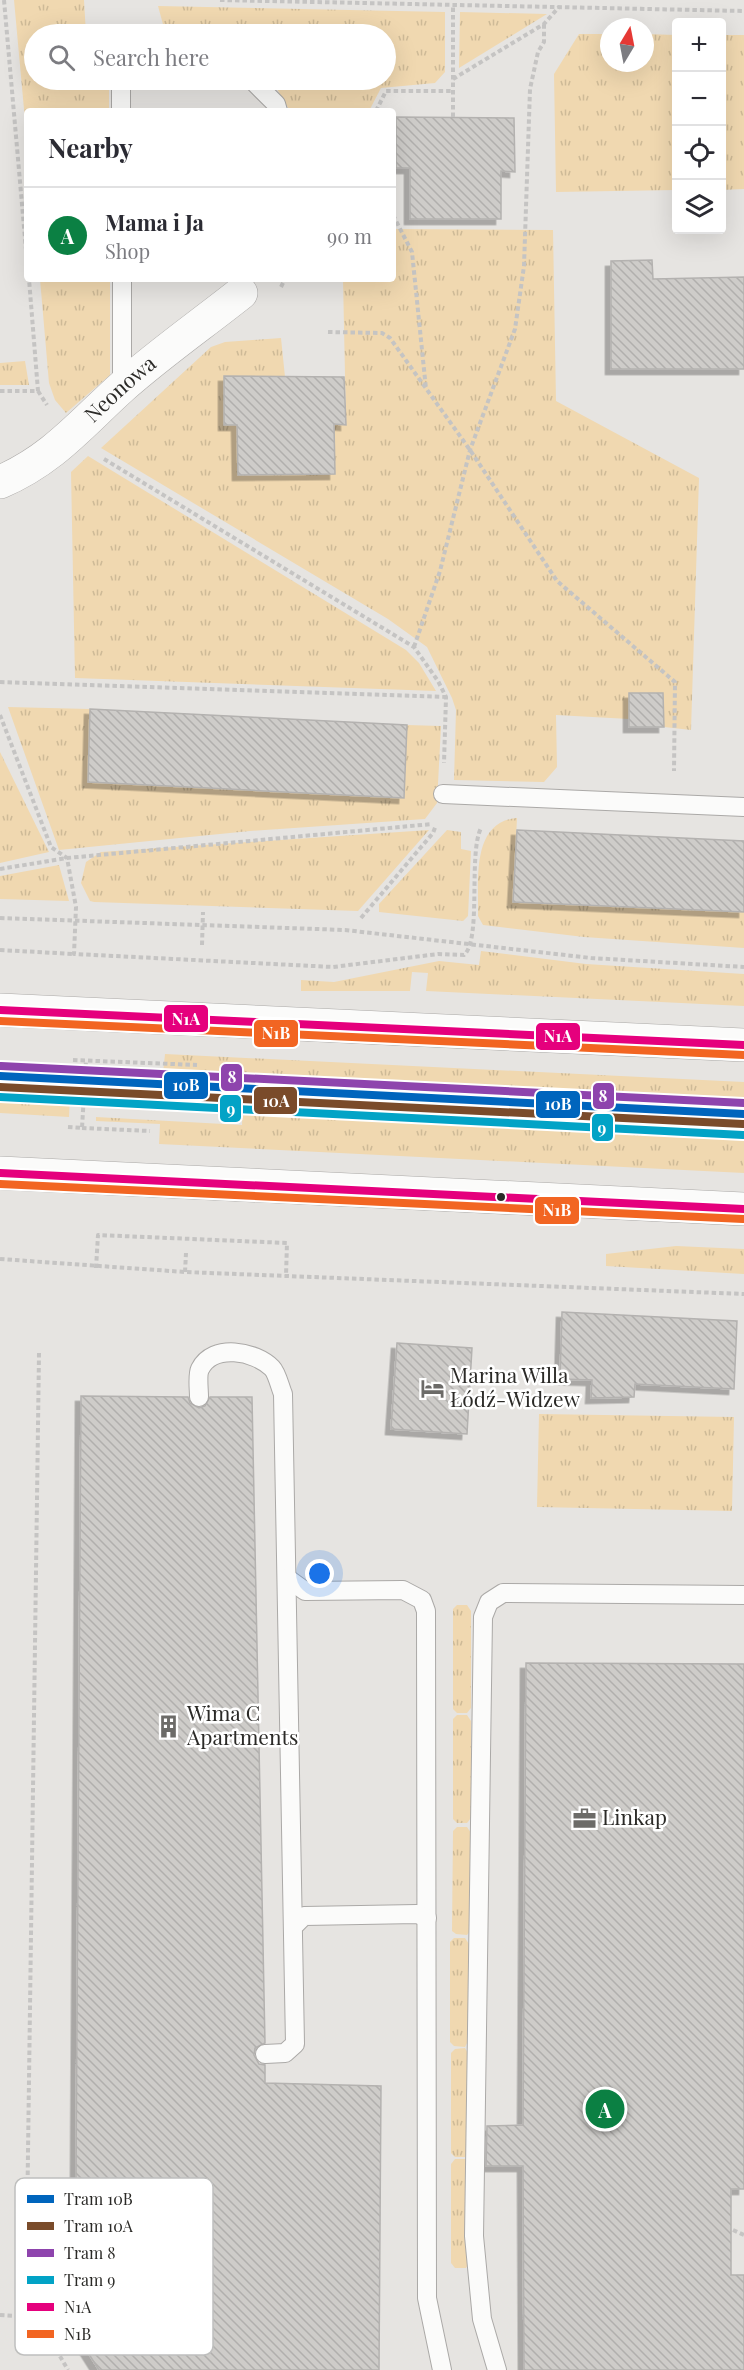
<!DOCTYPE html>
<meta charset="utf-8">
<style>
body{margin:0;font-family:"Playfair Display",serif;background:#f2f2f3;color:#2b2b33}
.controls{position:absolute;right:18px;top:18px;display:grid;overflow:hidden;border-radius:6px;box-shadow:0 6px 24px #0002}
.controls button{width:54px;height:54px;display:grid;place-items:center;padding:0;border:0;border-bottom:2px solid #e1e1e2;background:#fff;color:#2b2b33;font:30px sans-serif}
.compass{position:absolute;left:600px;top:18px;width:54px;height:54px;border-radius:50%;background:#fff;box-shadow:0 6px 24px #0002;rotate:10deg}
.you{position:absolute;left:320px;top:1574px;width:21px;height:21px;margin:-15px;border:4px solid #fff;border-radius:50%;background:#1a73e8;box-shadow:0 0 0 9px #1a73e833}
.badge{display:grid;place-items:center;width:39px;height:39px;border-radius:50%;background:#0b8043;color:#fff;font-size:20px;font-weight:700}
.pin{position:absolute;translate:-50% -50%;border:3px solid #fff;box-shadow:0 2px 6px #0006}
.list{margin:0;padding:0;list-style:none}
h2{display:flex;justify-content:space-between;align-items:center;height:78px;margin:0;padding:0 24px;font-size:26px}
h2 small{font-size:20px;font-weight:400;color:#7c7c81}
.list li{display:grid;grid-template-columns:39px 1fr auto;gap:18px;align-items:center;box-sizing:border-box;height:96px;padding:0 24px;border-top:2px solid #e1e1e2}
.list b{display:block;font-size:22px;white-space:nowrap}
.list p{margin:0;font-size:20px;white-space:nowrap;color:#7c7c81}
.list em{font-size:20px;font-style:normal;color:#7c7c81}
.icon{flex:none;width:33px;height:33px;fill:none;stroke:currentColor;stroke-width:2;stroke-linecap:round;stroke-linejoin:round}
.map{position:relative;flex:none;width:744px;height:2370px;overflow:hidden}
.search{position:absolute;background:#fff;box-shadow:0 6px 24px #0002;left:24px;top:24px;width:372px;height:66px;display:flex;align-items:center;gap:15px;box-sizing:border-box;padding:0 21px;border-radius:33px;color:#7c7c81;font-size:22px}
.panel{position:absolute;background:#fff;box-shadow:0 6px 24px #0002;left:24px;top:108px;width:372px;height:174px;border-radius:6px}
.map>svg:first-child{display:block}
</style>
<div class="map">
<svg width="744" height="2370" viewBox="0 0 744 2370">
<defs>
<pattern id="grass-tufts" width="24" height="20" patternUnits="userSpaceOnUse" patternTransform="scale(1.5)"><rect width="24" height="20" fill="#f0d8b0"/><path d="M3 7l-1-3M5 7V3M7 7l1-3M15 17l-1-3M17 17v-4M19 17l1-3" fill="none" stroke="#ceba97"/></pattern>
<pattern id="building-back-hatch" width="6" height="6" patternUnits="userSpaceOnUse" patternTransform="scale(1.5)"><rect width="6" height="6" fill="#ceccc9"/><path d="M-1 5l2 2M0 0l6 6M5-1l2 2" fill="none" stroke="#b1afad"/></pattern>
<filter id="shadow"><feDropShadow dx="-5.5" dy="5.5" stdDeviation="0" flood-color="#0004"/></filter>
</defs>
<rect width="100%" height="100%" fill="#e6e4e1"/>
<g fill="url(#grass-tufts)">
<polygon points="14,0 84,0 86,34 34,34 34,80 88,80 88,82 109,83 109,111 27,111 27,142"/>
<polygon points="158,6 445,12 445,72 435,83 381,88 369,111 290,111 274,84 265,80 386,80 386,34 184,34 164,28"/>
<polygon points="460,12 547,14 459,68"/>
<polygon points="579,34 609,34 609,63 645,63 645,34 676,35 676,190 556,192 554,74"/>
<polygon points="722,35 744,35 744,189 722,190"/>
<polygon points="393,229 553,230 556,401 699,478 691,730 664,727 663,693 629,693 629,719 556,715 557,767 544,782 454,780 456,710 452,698 427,647 388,619 101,448 211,347 225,342 281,338 285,377 237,425 334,474 334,424 346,424 343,279 393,279"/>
<polygon points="40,279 110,279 110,375 66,413 55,400 49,383"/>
<polygon points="25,361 29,385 0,385 0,363"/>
<polygon points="88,456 406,650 419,663 436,691 75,678 71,472"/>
<polygon points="8,707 90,709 88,782 404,798 407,725 441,726 437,803 425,819 250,831 59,850"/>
<polygon points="0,752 49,852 0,863"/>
<path d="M517,818L513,902L744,912V948L584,937L483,925L478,916C479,883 470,822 517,818Z"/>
<polygon points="429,830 358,911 94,902 90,901 81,883 86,862 101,852"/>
<polygon points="447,830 461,832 461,849 471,851 468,916 463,921 379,912 379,904"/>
<polygon points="59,865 69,901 0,899 0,876"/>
<polygon points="481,951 586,964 744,974 744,1006 426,991 428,973 412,972 410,991 301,991 301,980 334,982 439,961 479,965"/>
<polygon points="165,1054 744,1082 744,1173 159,1144 160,1124 96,1121 96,1117 242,1125 243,1084 99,1076 99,1069 163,1073"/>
<polygon points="0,1070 71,1074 69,1117 0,1113"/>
<polygon points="676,1246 744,1249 744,1274 606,1266 606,1254"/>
<polygon points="539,1414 734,1417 732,1511 537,1507"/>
<polygon points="457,1605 467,1605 471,1611 471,1708 467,1713 457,1713 453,1709 453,1609"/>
<polygon points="457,1715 467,1715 471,1721 471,1818 467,1823 457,1823 453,1819 453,1719"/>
<polygon points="457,1827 467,1827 471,1833 471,1930 467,1935 456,1934 452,1931 453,1831"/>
<polygon points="454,1938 465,1938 469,1944 468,2041 465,2047 454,2046 450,2042 450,1942"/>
<polygon points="465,2048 469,2055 468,2152 465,2157 455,2157 451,2153 451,2053 455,2049"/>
<polygon points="455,2159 466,2159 470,2165 469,2263 466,2268 455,2268 451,2263 451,2164"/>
</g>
<g fill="url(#building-back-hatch)" stroke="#b4b2b0" stroke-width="1.5" filter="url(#shadow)">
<polygon points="396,117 514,118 515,172 501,171 501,219 410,219 410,168 396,168"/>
<polygon points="652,260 653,279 744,277 744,369 611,369 611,261"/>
<polygon points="224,376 344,377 346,425 334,424 335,474 238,475 237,425 224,425"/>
<polygon points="629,693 663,693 664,727 629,727"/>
<polygon points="90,709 407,725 404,798 88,782"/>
<polygon points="517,830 744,841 744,912 513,902"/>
<polygon points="562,1312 737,1321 734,1389 635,1384 634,1397 591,1398 592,1380 560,1379"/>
<polygon points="397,1343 472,1348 467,1434 391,1429"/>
<polygon points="81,1396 188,1397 190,1403 199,1408 205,1406 210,1397 252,1397 265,2043 255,2048 254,2055 259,2064 265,2065 265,2083 381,2086 379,2370 99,2370 75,2332"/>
<polygon points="526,1663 744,1664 744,2189 731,2189 731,2275 744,2275 744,2370 524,2370 523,2166 486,2166 487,2126 523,2125"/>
</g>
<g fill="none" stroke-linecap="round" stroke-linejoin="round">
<defs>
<g id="service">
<polyline points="252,80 276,104 278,111"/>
<polyline points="121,111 121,80"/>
<polyline points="122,279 122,387"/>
<polyline points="443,794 744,807"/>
<path d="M199,1397C199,1389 197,1375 200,1369C213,1343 255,1351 272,1368C277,1373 280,1387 283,1394L295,2044L285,2053L265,2054"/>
<polyline points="287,1578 305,1591 403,1590 422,1600 426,1611 427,2298 442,2370"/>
<polyline points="295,1925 304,1916 417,1914 427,1918"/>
<polyline points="497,2370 482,2319 474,2236 483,1617 489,1602 503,1593 744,1595"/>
</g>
<g id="minor">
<path id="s1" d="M0,482C52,460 81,424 122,387C159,354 202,324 241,293"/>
</g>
<g id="secondary">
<polyline points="0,1010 744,1045"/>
<polyline points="0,1173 744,1209"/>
</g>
</defs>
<use href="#service" stroke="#aba9a7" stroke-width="20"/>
<use href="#minor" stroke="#aba9a7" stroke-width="34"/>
<use href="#secondary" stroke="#aba9a7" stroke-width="34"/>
<g stroke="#c5c4c3" stroke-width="4" stroke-dasharray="4.5 3" stroke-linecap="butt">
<polyline points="4,0 27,261"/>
<polyline points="220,0 744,11"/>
<polyline points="453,79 544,24 559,7"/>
<polyline points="376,111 386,91 453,91"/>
<polyline points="453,117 453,6"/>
<polyline points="393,215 412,252 426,389"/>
<polyline points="281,287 285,279"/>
<polyline points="328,332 382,333 390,338 470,450 557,581 675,682 674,771"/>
<polyline points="0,391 38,391 29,279"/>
<polyline points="38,391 47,405"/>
<polyline points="104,459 414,647 438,681 446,697 444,763"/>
<polyline points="414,647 440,571 470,450 515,329 524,266 530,89 538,52 544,42 544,24"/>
<polyline points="0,682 446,697"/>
<path d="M0,715L51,847L67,858L76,907L74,954L333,967L438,954L464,955C482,939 468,854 481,828"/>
<polyline points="0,869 67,858 432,824"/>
<polyline points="0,918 345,930 591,958 744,967"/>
<polyline points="361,918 433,833 436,825"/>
<polyline points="202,945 203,912"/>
<polyline points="0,950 74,954"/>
<polyline points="73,1060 197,1065"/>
<polyline points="68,1127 82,1128 86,1060"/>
<polyline points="82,1128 150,1131"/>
<polyline points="0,1259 185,1272 744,1294"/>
<polyline points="96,1268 98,1235 287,1243 286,1276"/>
<polyline points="185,1272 186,1253"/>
<polyline points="39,1353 26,2298 68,2370"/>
<polyline points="733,2230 744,2235"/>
<polyline points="0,2315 37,2317"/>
</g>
<use href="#service" stroke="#fbfbfa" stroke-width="18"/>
<use href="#minor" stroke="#fbfbfa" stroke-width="33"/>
<use href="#secondary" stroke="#fbfbfa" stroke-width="33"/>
<defs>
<g id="bus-1">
<polyline points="0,1010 744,1045"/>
<polyline points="0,1173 744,1209"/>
</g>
<g id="bus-2">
<polyline points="0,1021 744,1055"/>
<polyline points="0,1184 743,1219"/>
</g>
</defs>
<use href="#bus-1" stroke="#fff" stroke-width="12"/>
<use href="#bus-2" stroke="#fff" stroke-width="12"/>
<use href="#bus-1" stroke="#e5007d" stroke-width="8"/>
<use href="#bus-2" stroke="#f26522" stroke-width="8"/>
<defs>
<polyline id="tram-1" points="0,1076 744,1114"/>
<polyline id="tram-2" points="0,1087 743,1124"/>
<polyline id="tram-3" points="1,1066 744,1103"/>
<polyline id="tram-4" points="0,1097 743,1135"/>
</defs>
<use href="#tram-1" stroke="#fff" stroke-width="12"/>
<use href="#tram-2" stroke="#fff" stroke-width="12"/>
<use href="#tram-3" stroke="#fff" stroke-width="12"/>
<use href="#tram-4" stroke="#fff" stroke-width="12"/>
<use href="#tram-1" stroke="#0065bd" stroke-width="8"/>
<use href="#tram-2" stroke="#7a4b2a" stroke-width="8"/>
<use href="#tram-3" stroke="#8e44ad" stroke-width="8"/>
<use href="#tram-4" stroke="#02a3c6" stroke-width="8"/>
</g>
<defs>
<symbol id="hotel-bare" viewBox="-9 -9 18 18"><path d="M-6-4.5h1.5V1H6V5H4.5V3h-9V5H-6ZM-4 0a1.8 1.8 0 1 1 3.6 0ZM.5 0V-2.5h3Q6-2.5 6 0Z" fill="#6c6b68" stroke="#fff" stroke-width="2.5" paint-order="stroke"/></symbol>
<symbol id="building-bare" viewBox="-9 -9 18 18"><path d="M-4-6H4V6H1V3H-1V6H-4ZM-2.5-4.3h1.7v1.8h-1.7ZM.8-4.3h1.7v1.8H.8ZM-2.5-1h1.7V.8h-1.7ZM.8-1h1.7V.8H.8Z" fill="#6c6b68" stroke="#fff" stroke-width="2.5" paint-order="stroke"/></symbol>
<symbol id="office-bare" viewBox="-9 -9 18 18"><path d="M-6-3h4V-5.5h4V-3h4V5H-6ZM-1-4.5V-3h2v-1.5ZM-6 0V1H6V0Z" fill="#6c6b68" stroke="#fff" stroke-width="2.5" paint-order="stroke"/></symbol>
</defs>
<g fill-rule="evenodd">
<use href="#hotel-bare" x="416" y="1372" width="33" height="33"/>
<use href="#building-bare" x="152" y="1710" width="33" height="33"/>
<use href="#office-bare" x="568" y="1802" width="33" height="33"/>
</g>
<circle fill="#2b2a27" stroke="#fff" stroke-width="2" cx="501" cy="1197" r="5"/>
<g text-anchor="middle" stroke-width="5" stroke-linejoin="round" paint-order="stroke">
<g font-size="21" fill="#2b2a27" stroke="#fff">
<text dy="7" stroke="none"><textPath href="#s1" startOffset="153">Neonowa</textPath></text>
</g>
<g font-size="21" fill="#2b2a27" stroke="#fff" text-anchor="start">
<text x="450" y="1383">Marina Willa<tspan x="450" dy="24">Łódź-Widzew</tspan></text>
<text x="187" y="1721">Wima C<tspan x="187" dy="24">Apartments</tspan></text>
<text x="602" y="1825">Linkap</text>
</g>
</g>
<rect x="15" y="2178" width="198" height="177" rx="9" fill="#fff" stroke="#bfbfbe" stroke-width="1.5"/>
<rect x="27" y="2195" width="27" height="8" fill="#0065bd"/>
<rect x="27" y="2222" width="27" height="8" fill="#7a4b2a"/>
<rect x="27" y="2249" width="27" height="8" fill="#8e44ad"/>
<rect x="27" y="2276" width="27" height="8" fill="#02a3c6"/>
<rect x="27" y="2303" width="27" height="8" fill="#e5007d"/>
<rect x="27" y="2330" width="27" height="8" fill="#f26522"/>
<g font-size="16" fill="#2b2a27">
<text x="64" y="2205">Tram 10B</text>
<text x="64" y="2232">Tram 10A</text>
<text x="64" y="2259">Tram 8</text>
<text x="64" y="2286">Tram 9</text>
<text x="64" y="2313">N1A</text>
<text x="64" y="2340">N1B</text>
</g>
<g stroke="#fff" stroke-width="2">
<rect x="163" y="1004" width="46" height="29" rx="6" fill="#e5007d"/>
<rect x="253" y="1019" width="46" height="29" rx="6" fill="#f26522"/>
<rect x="535" y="1022" width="46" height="29" rx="6" fill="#e5007d"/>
<rect x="220" y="1063" width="23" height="29" rx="6" fill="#8e44ad"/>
<rect x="163" y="1071" width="46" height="29" rx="6" fill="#0065bd"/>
<rect x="592" y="1082" width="23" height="28" rx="6" fill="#8e44ad"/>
<rect x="253" y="1086" width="45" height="29" rx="6" fill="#7a4b2a"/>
<rect x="535" y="1090" width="46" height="29" rx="6" fill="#0065bd"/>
<rect x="219" y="1094" width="23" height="29" rx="6" fill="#02a3c6"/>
<rect x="591" y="1113" width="23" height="29" rx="6" fill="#02a3c6"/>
<rect x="534" y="1196" width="46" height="29" rx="6" fill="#f26522"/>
</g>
<g font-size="16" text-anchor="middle" font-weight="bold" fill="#fff">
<text x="186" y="1025">N1A</text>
<text x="276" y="1039">N1B</text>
<text x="558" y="1042">N1A</text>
<text x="232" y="1083">8</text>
<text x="186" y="1091">10B</text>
<text x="603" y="1102">8</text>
<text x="276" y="1107">10A</text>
<text x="558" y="1110">10B</text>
<text x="231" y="1115">9</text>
<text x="602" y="1134">9</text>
<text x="557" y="1216">N1B</text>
</g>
</svg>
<div class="controls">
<button>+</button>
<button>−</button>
<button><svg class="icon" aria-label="locate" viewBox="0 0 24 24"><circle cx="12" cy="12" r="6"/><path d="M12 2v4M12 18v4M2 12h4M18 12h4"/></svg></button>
<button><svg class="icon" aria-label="layers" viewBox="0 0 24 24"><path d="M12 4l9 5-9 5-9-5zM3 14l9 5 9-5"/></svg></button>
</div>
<svg class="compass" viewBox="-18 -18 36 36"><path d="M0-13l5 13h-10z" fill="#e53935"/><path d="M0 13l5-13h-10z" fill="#7c7c81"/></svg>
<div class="you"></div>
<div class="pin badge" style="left:605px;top:2109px">A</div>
<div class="search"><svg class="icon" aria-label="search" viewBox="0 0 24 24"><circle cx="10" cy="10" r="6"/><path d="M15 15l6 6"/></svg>Search here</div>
<section class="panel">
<h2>Nearby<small></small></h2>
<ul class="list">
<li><span class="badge">A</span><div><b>Mama i Ja</b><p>Shop</p></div><em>90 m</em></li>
</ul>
</section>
</div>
